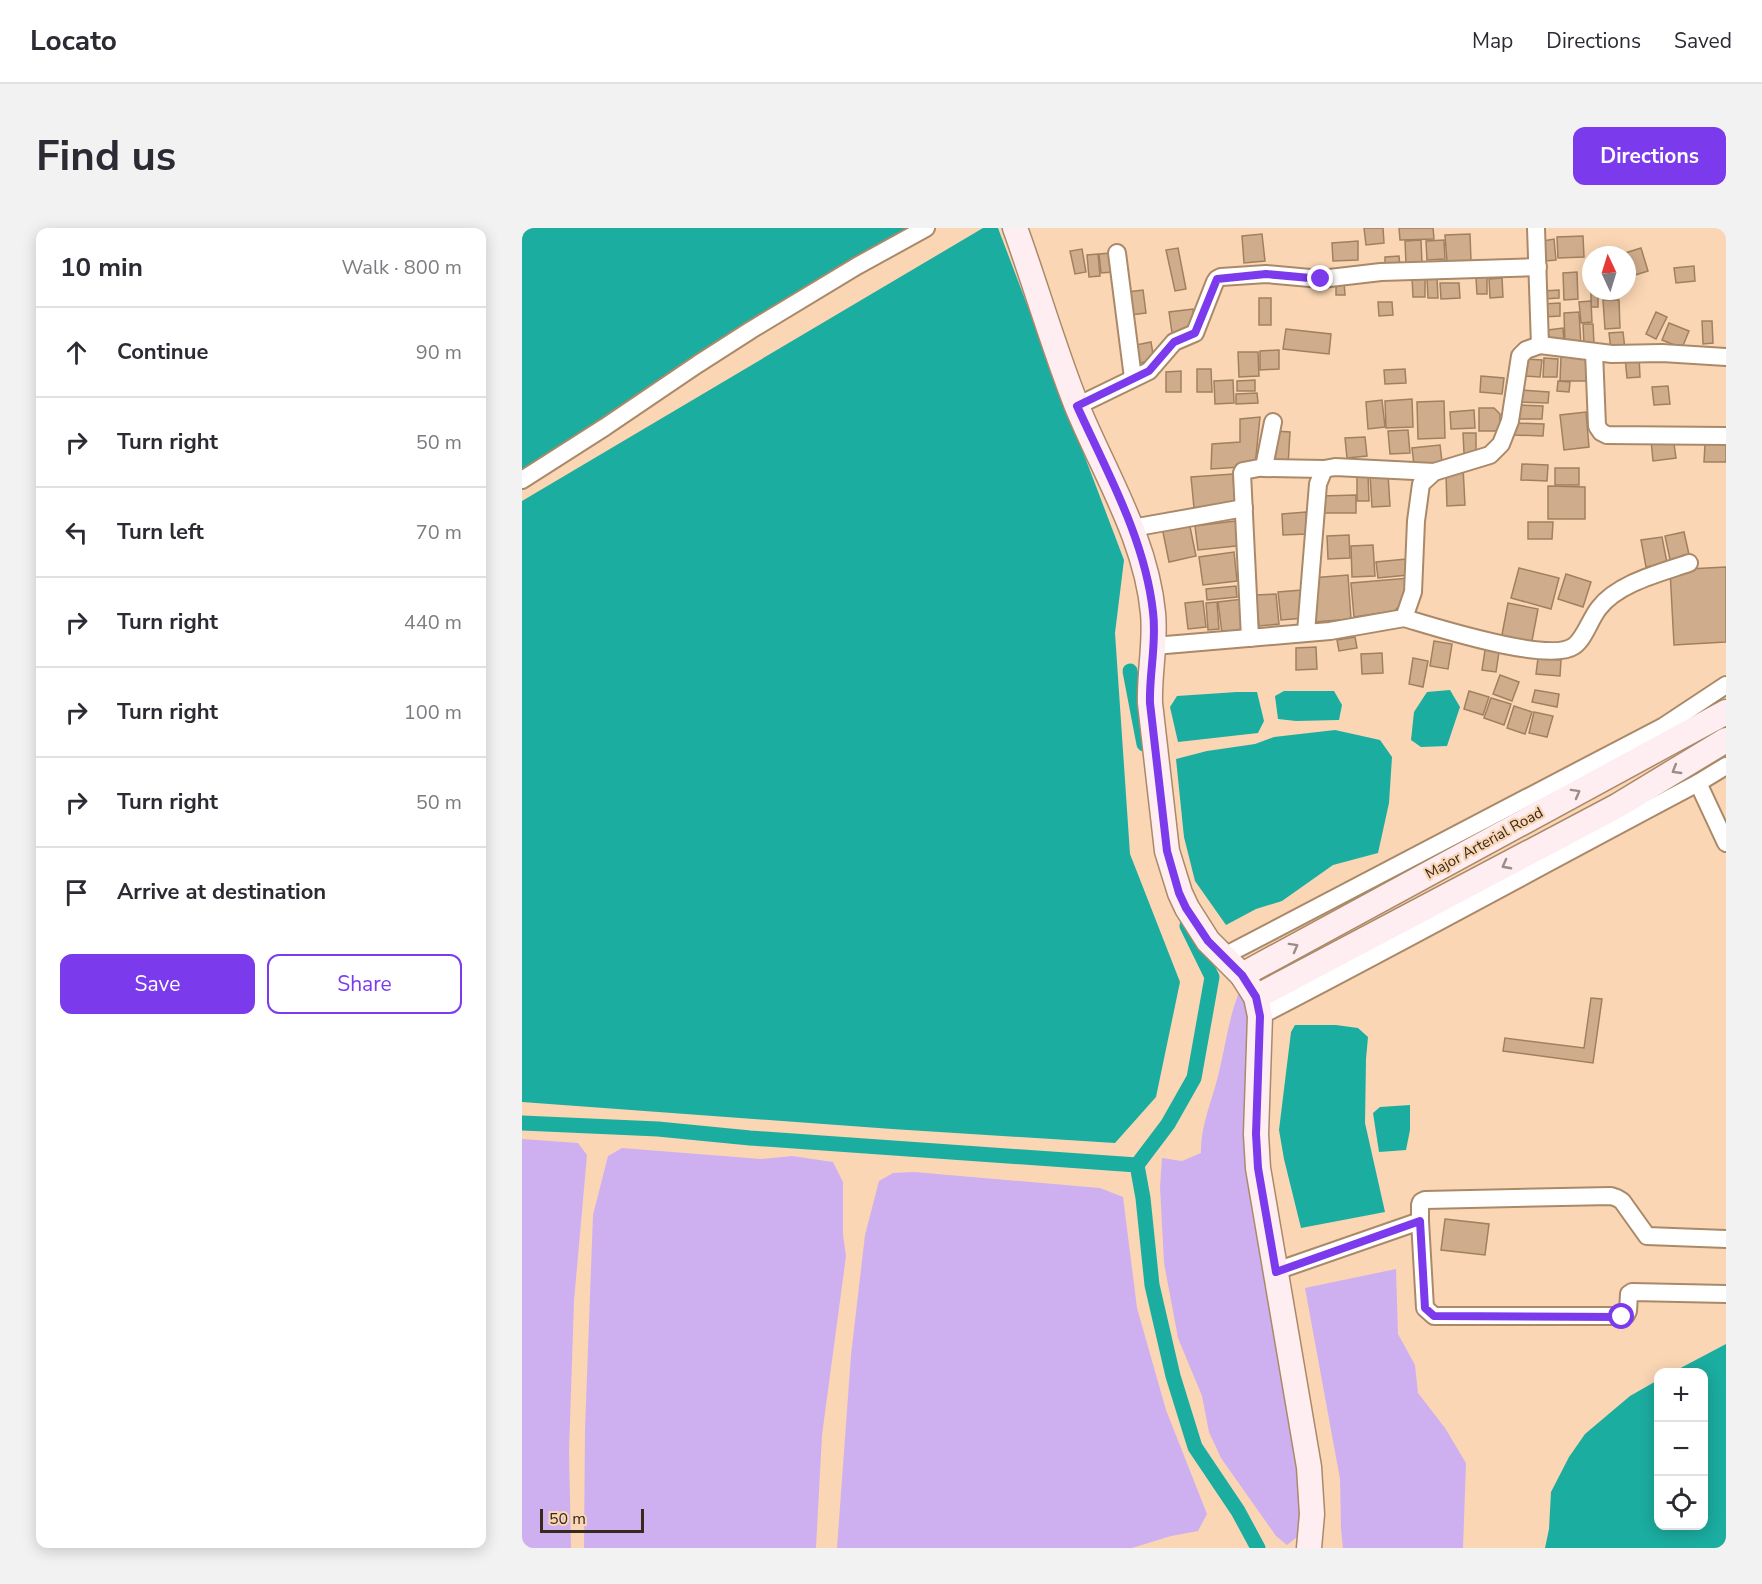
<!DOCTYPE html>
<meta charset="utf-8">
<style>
body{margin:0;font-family:"Nunito Sans",sans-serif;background:#f2f2f3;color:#2b2b33}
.controls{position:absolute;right:18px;bottom:18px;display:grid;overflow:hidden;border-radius:12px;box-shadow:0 3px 15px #0003}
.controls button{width:54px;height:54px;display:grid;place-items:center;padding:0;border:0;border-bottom:2px solid #e1e1e2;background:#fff;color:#2b2b33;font:30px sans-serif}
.compass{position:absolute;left:1060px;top:18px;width:54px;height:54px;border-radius:50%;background:#fff;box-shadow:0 3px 15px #0003;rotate:356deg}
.scale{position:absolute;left:18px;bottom:15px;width:104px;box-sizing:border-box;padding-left:6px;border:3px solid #37291c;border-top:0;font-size:16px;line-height:21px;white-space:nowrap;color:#37291c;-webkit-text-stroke:4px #fad6b4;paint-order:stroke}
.stop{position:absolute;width:18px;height:18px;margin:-14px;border:4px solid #7c3aed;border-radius:50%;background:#fff}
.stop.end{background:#7c3aed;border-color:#fff;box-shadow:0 2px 6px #0008}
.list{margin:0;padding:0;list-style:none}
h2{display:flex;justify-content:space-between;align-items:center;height:78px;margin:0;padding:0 24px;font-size:26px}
h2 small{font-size:20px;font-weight:400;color:#7c7c81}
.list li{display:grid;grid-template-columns:39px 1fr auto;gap:18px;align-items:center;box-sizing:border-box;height:90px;padding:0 24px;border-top:2px solid #e1e1e2}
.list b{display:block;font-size:22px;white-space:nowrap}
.list em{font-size:20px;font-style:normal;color:#7c7c81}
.actions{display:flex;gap:12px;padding:18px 24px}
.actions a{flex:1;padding:14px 0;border:2px solid #7c3aed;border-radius:12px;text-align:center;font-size:21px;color:#7c3aed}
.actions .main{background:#7c3aed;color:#fff}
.icon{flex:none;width:33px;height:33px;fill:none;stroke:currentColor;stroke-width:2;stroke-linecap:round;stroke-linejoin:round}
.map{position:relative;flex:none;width:1204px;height:1320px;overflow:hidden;border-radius:12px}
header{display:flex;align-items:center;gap:36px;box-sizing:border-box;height:84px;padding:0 30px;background:#fff;border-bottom:2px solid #e1e1e2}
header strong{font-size:28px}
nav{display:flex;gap:33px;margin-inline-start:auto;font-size:21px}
.intro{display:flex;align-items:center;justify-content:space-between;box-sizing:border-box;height:144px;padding:0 36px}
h1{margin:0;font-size:42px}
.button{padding:15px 27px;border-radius:12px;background:#7c3aed;color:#fff;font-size:21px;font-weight:700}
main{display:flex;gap:36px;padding:0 36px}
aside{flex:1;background:#fff;border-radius:12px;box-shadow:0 3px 15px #0003}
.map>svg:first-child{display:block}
</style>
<header>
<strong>Locato</strong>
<nav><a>Map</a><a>Directions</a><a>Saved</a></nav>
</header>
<div class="intro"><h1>Find us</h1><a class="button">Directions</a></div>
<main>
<aside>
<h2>10 min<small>Walk · 800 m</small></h2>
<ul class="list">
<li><svg class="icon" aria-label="ahead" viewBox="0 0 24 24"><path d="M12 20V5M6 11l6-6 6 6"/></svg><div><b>Continue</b></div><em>90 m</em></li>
<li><svg class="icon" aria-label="right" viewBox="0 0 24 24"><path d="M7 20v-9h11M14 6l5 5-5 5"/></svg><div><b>Turn right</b></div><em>50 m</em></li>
<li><svg class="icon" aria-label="left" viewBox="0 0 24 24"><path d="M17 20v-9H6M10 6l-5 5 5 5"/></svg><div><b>Turn left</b></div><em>70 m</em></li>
<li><svg class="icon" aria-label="right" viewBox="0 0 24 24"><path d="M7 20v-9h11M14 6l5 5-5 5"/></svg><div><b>Turn right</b></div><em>440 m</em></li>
<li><svg class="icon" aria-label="right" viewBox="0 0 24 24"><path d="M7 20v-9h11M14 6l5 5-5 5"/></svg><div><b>Turn right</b></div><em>100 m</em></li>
<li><svg class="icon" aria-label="right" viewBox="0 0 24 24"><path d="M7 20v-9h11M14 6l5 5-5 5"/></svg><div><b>Turn right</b></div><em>50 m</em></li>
<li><svg class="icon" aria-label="arrive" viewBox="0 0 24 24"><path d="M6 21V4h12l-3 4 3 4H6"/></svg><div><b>Arrive at destination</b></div></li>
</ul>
<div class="actions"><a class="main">Save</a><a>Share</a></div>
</aside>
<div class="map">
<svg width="1204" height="1320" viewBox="0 0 1204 1320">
<rect width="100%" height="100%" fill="#fad6b4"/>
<g fill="#ceb0f1">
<path d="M724,765L733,802L730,862L721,897L741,1006L785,1280L779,1306L765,1317L754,1308L699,1230L687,1204L680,1168L656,1110L642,1035L638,959L640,930L660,933L679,925C678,899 690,873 696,848C703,821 706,793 716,767Z"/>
<polygon points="0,911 56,915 65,927 52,1073 47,1223 49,1320 0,1320"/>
<polygon points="100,920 239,931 270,928 311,934 321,954 321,1007 324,1028 300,1207 294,1320 62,1320 63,1202 71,987 86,928"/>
<polygon points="392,944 578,960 601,969 615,1080 644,1182 685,1286 676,1303 649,1308 610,1320 315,1320 329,1127 343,1007 357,953 371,945"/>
<polygon points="874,1041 876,1106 893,1137 896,1165 923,1200 944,1235 941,1320 821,1320 819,1301 818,1251 783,1060"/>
</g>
<g fill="#1bada0">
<polygon points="0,0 393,0 0,243"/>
<polygon points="461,0 476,0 602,332 593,405 608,626 658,754 634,869 593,915 370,901 0,874 0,273"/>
<polygon points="928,462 938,479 925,518 899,519 889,512 892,484 905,464"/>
<polygon points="762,463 812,463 820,477 817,492 774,493 756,491 753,468"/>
<polygon points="715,464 735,464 742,493 736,505 656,514 648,479 655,468"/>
<polygon points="813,502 858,512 870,529 867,575 856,625 811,637 760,673 734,681 704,697 673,653 662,609 654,531 685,523 733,516 752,509"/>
<polygon points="773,797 814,797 836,800 846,809 844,831 843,895 863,984 779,1000 762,931 757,902 769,804"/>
<polygon points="888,877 888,902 884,922 857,924 851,885 858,879"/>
<polygon points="1204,1116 1204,1320 1023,1320 1027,1301 1029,1264 1047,1229 1063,1206 1108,1168 1136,1152 1136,1298 1182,1298 1182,1144 1151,1144"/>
</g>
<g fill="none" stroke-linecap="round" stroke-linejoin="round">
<g stroke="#1bada0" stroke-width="15">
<polyline points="608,443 622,516"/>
<polyline points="0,895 136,901 228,910 615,937 621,970 630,1057 651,1148 673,1219 716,1283 736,1320"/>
<polyline points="615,937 646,896 672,850 690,749 665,698"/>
</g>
</g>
<g fill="#cfac8b" stroke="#a18060" stroke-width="1.5">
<polygon points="842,0 861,0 862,15 844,17"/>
<polygon points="877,0 911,0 912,11 878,12"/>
<polygon points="740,6 743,33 722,35 720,8"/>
<polygon points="948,6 949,33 925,34 923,7"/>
<polygon points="1061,8 1062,29 1036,30 1035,9"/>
<polygon points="1032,11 1034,32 1023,33 1020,13"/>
<polygon points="899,12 900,35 884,36 883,13"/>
<polygon points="922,12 923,31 905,32 904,13"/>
<polygon points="836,13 836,32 811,33 810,15"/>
<polygon points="656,20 664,61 653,63 644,22"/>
<polygon points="1119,20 1126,43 1107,49 1105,42 1105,27 1100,26"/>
<polygon points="560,21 564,44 553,46 548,23"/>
<polygon points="589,25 591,44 579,45 577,26"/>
<polygon points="576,26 578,48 567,49 565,27"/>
<polygon points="877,28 878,39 863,40 863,29"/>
<polygon points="1172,38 1173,53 1154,55 1152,40"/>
<polygon points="1055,44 1056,71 1042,72 1041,45"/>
<polygon points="890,49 903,49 903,69 891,69"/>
<polygon points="965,49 965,66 955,66 954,50"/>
<polygon points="915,50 916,70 906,70 905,51"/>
<polygon points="980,50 981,69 968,70 967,51"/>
<polygon points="814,54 822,54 823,67 814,67"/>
<polygon points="918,55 937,55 938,70 919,71"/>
<polygon points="621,62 624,85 608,87 605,64"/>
<polygon points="1037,62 1037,70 1021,71 1021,63"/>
<rect x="1069" y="64" width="7" height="15"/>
<rect x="737" y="70" width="12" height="27"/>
<polygon points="1081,72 1097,72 1098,100 1083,101"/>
<polygon points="1069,73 1070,94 1059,95 1057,74"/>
<polygon points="856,74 870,74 871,87 857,88"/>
<polygon points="1038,75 1038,88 1021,89 1020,76"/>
<polygon points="671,81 673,102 650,105 647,84"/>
<polygon points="1057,84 1059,118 1043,118 1042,85"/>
<polygon points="1134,84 1145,89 1134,111 1124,106"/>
<polygon points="1180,93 1190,93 1191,115 1181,116"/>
<polygon points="1147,95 1167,103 1160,120 1140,112"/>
<polygon points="1061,96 1071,96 1072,116 1062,117"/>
<polygon points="1041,100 1042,114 1027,115 1026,102"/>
<polygon points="764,101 809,106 807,126 761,121"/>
<polygon points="1101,104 1103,121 1089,123 1087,105"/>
<polygon points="629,114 632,132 613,136 609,118"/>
<polygon points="757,122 757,141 738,142 738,123"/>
<polygon points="716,124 736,124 737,148 717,149"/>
<polygon points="1117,128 1118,149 1105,150 1103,129"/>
<polygon points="1039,129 1064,129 1064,153 1038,153"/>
<polygon points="1022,130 1036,131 1035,149 1021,149"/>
<polygon points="1003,131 1020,132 1018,149 1001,148"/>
<polygon points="675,141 689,141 690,164 675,164"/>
<polygon points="883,141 884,155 863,156 862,142"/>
<polygon points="659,143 659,164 644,164 644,144"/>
<polygon points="959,148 982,150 980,166 958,164"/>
<polygon points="711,152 712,175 693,176 692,153"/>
<polygon points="733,152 733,163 715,163 715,153"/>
<polygon points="1036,153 1048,154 1047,164 1035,163"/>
<polygon points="1146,158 1148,176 1132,177 1130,159"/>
<polygon points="998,162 1027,164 1026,175 997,174"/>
<polygon points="735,165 736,175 714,176 714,166"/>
<polygon points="890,171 891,199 864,200 863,173"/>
<polygon points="860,172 863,199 846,201 844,174"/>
<polygon points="922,173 923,210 896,211 895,174"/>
<polygon points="996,177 1021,178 1020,191 996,191"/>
<polygon points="957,180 972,180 978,186 978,203 957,203"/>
<polygon points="952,182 953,200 929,201 928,184"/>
<polygon points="1064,184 1067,219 1042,222 1038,187"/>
<polygon points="738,189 733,238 689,241 690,216 718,214 718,191"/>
<polygon points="992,195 1022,196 1021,208 992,207"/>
<polygon points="886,202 888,225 868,226 866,203"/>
<polygon points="753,203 768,204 766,238 751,238"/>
<polygon points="941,205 954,205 954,225 942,225"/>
<polygon points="843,209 845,228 825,230 823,210"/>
<polygon points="1151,209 1154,230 1131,233 1129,212"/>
<polygon points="1183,216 1204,216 1204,234 1182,234"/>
<polygon points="918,217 920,234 892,237 890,220"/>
<polygon points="1000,236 1026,237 1025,253 999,252"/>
<polygon points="941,239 943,277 925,278 924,246"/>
<rect x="1033" y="240" width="24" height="17"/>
<polygon points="711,246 713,277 672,280 669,249"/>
<polygon points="835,246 846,246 847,273 835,273"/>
<polygon points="866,246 868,278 850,279 848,247"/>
<polygon points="1026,258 1063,259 1063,291 1026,291"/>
<polygon points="834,267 834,285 799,285 798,268"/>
<polygon points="784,284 785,306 761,307 760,286"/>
<polygon points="721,292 723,317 676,322 673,298"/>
<polygon points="667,294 674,328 647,334 640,299"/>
<polygon points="1006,294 1031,294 1030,311 1006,311"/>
<polygon points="1162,304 1168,331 1149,336 1143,308"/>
<polygon points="827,307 828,330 806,331 805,308"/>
<polygon points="1140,309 1145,335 1124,339 1119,312"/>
<polygon points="851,317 853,348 830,349 829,318"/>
<polygon points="712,324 715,353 681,357 677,329"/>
<polygon points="884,331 886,347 856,350 854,334"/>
<polygon points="1204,339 1204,414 1152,417 1148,342"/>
<polygon points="997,340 1037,350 1029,381 989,370"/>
<polygon points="1044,346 1069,354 1061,379 1036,371"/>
<polygon points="826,347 829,391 793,394 789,350"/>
<polygon points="887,350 880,376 872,383 832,389 829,355"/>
<polygon points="714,358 715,369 685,372 684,361"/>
<polygon points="780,362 783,390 759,392 756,364"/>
<polygon points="754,366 757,396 737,398 734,367"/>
<polygon points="721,371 725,402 700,405 696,374"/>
<polygon points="681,373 684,399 666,401 663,375"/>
<polygon points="695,374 697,401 686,402 684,375"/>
<polygon points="986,375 1016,381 1009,418 979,412"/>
<polygon points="833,409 835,420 817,423 815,412"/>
<polygon points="912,413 930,416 926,441 908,438"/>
<polygon points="794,419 795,441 774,442 774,420"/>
<polygon points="963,422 977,424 974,444 960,442"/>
<polygon points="860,425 861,445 840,446 839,426"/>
<polygon points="891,430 906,433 901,459 887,456"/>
<polygon points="1016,430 1039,432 1038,448 1014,446"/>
<polygon points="978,447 997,454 990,473 971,466"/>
<polygon points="1013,462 1037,466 1035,479 1010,474"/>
<polygon points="947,463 967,469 961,487 942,481"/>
<polygon points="969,470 989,476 982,497 962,490"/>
<polygon points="992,478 1010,484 1003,506 985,500"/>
<polygon points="1012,484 1031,488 1025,509 1007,505"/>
<polygon points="1069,770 1080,771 1071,835 981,823 983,810 1062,820"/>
<polygon points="923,991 967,996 963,1027 919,1022"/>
</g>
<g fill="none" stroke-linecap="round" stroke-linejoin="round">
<defs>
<g id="street">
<polyline points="595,25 611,150"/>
<polyline points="1018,117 1090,126 1140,125 1204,129"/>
<polyline points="1072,124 1075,198 1079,204 1085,207 1204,208"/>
<polyline points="555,178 627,143 652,114 673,105 693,54 695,51 699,49 744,46 799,51 859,44 1016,39"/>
<polyline points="741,240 802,241"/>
<polyline points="0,252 83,199 176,136 229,102 335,38 404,0"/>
<polyline points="610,300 722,280"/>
<path d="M882,390C913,399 1027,436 1052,418C1063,410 1068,391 1077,380C1096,355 1138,345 1167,335"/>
<polyline points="784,404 796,256 802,241 813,239 912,244"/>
<polyline points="728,410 720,245 721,243 742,239 751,194"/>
<polyline points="632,418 808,403 882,390 891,364 894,293 899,256 912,244 968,227 979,216 988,193 998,128 1004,122 1018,117 1014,0"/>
<polyline points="1176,555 1204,615"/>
<polyline points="702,728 1142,498 1204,457"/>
<path d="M738,788C885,712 1030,632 1176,555L1204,538"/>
<polyline points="898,993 898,977 899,974 903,972 1089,968 1095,970 1100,973 1125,1008 1204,1011"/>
<polyline points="754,1043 898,993 903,1080 912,1088 1100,1088 1104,1087 1106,1083 1107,1066 1110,1064 1204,1066"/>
</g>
<g id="secondary">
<path d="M493,0C514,58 531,118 554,176C582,245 624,310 631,385C634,415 627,445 628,475L645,623L658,665L665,680L686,713L720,747L734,769L738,788L734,906L736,940L787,1239L790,1286L787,1320"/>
<polyline points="720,747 1204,484"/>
<polyline points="734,769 1095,578 1204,512"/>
</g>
</defs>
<use href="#street" stroke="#aa8969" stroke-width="20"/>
<use href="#secondary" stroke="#aa8969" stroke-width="27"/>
<use href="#street" stroke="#fff" stroke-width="16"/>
<use href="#secondary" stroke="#feeef1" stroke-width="24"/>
</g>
<defs><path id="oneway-chevron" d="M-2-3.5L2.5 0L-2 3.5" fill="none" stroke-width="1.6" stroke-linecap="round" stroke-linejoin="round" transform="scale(1.5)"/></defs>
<g stroke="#9a8c86">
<use href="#oneway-chevron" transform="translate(1154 542) rotate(149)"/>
<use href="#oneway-chevron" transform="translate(1054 565) rotate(-29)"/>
<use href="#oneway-chevron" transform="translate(984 637) rotate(152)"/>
<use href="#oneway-chevron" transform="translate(772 719) rotate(-29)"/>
</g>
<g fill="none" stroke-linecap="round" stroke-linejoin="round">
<path stroke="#7c3aed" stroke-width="8" d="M799,51L744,46L695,51L673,105L652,114L627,143L555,178C585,244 623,311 631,384C635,415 627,445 628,475L645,623L657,665L664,680L686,713L720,747L734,769L738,788L734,906L736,940L754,1044L898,993L903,1080L912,1088L1100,1089"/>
</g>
<g text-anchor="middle" stroke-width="4.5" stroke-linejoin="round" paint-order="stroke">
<g font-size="15" fill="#37291c" stroke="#fad6b4">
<text transform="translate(962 615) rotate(-29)" y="5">Major Arterial Road</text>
</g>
</g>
</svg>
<div class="controls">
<button>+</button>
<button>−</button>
<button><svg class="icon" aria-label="locate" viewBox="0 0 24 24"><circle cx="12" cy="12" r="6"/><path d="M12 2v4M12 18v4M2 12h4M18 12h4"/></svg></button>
</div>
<svg class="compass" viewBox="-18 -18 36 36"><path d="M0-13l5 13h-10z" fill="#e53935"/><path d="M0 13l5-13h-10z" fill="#7c7c81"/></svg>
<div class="scale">50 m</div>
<div class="stop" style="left:1100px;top:1089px"></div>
<div class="stop end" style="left:799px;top:51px"></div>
</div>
</main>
